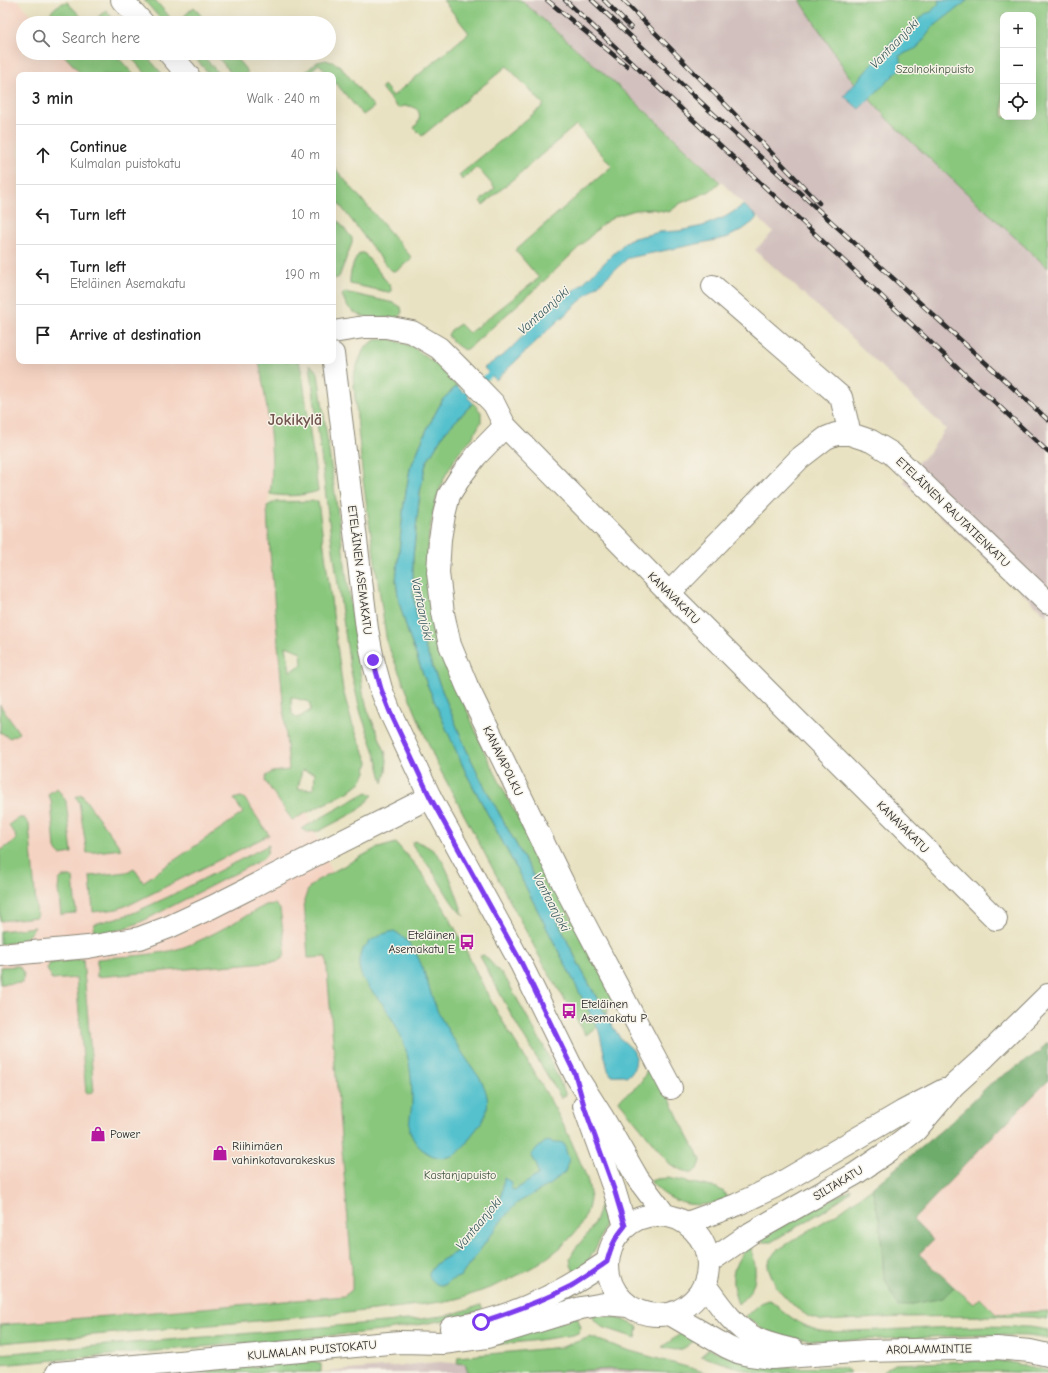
<!DOCTYPE html>
<meta charset="utf-8">
<style>
body{margin:0;font-family:"Comic Neue",sans-serif;background:#f2f2f2;color:#222}
.controls{position:absolute;right:12px;top:12px;display:grid;overflow:hidden;border-radius:8px;box-shadow:0 4px 16px #0002}
.controls button{width:36px;height:36px;display:grid;place-items:center;padding:0;border:0;border-bottom:1px solid #e0e0e0;background:#fff;color:#222;font:20px sans-serif}
.stop{position:absolute;width:12px;height:12px;margin:-9px;border:3px solid #7c3aed;border-radius:50%;background:#fff}
.stop.end{background:#7c3aed;border-color:#fff;box-shadow:0 1px 4px #0008}
.list{margin:0;padding:0;list-style:none}
h2{display:flex;justify-content:space-between;align-items:center;height:52px;margin:0;padding:0 16px;font-size:17px}
h2 small{font-size:13px;font-weight:400;color:#767676}
.list li{display:grid;grid-template-columns:26px 1fr auto;gap:12px;align-items:center;box-sizing:border-box;height:60px;padding:0 16px;border-top:1px solid #e0e0e0}
.list b{display:block;font-size:15px;white-space:nowrap}
.list p{margin:0;font-size:13px;white-space:nowrap;color:#767676}
.list em{font-size:13px;font-style:normal;color:#767676}
.icon{flex:none;width:22px;height:22px;fill:none;stroke:currentColor;stroke-width:2;stroke-linecap:round;stroke-linejoin:round}
.map{position:relative;flex:none;width:1048px;height:1373px;overflow:hidden}
.search{position:absolute;background:#fff;box-shadow:0 4px 16px #0002;left:16px;top:16px;width:320px;height:44px;display:flex;align-items:center;gap:10px;box-sizing:border-box;padding:0 14px;border-radius:22px;color:#767676;font-size:15px}
.panel{position:absolute;background:#fff;box-shadow:0 4px 16px #0002;left:16px;top:72px;width:320px;height:292px;border-radius:8px}
.map>svg:first-child{display:block}
</style>
<div class="map">
<svg width="1048" height="1373" viewBox="0 0 1048 1373">
<rect width="100%" height="100%" fill="#f7f3e8"/>
<filter id="ink" filterUnits="userSpaceOnUse"><feTurbulence type="fractalNoise" baseFrequency=".025" numOctaves="2"/><feDisplacementMap in="SourceGraphic" scale="8" xChannelSelector="R" yChannelSelector="G"/><feConvolveMatrix kernelMatrix="1 2 1 2 8 2 1 2 1" color-interpolation-filters="sRGB"/></filter>
<filter id="wash" filterUnits="userSpaceOnUse"><feTurbulence type="fractalNoise" baseFrequency=".012" numOctaves="4" result="noise"/><feDisplacementMap in="SourceGraphic" scale="16" xChannelSelector="R" yChannelSelector="G"/><feGaussianBlur stdDeviation="0.9" result="paint"/><feColorMatrix in="noise" values="0 0 0 0 0 0 0 0 0 0 0 0 0 0 0 0 0 1.4 0 .05"/><feComposite in="paint" operator="in"/></filter>
<g filter="url(#wash)">
<rect width="100%" height="100%" fill="#e9e2c2"/>
<g fill="#f5d3c2">
<polygon points="0,0 18,0 37,23 23,23 23,53 62,53 82,75 19,75 19,361 259,361 268,418 272,478 267,506 268,529 289,770 332,872 315,881 308,958 326,957 353,1273 352,1290 344,1296 0,1325"/>
<polygon points="1048,1081 1048,1313 996,1314 980,1298 974,1304 919,1254 913,1221 979,1150"/>
</g>
<g fill="#d1c0bd">
<polygon points="521,0 800,0 849,76 890,121 1048,268 1048,617 904,482 913,466 928,454 946,429 837,324 755,250 773,232 693,155 575,47"/>
<polygon points="440,1362 465,1364 468,1373 316,1373"/>
<polygon points="616,1369 667,1373 511,1373 528,1372"/>
</g>
<g fill="#89c77d" stroke="#5a7954" fill-rule="evenodd">
<polygon points="144,0 155,0 175,23 164,23"/>
<path d="M443,0H521C588,59 656,119 720,182L710,191L681,203L669,212L652,209L635,210L616,216L604,223L543,282L469,348L465,350C459,348 451,341 448,335L451,330L460,324L469,333L539,278L515,250L612,166L576,125L483,205L480,201L495,188L477,167L462,180L459,175L544,105L507,66L422,136L414,128C427,113 415,101 398,108L381,88L384,85L393,96L469,33Z"/>
<path d="M800,0H1048V268L890,122L849,76ZM1003,15H1033V117H1003Z"/>
<path d="M67,2L87,23H43C50,13 54,5 67,2Z"/>
<polygon points="194,7 207,23 188,23 183,17"/>
<polygon points="106,10 117,23 100,23 96,19"/>
<polygon points="62,53 114,53 134,75 82,75"/>
<polygon points="127,53 144,53 163,75 147,75"/>
<polygon points="191,53 201,53 220,75 210,75"/>
<polygon points="214,53 232,53 248,72 244,75 233,75"/>
<polygon points="326,60 335,63 340,66 374,107 363,115 333,80 333,75 329,75 319,64 306,75 302,75 317,62"/>
<polygon points="333,166 412,258 398,270 393,271 389,269 333,196"/>
<polygon points="333,215 352,238 352,243 339,277 335,279 333,275"/>
<path d="M360,253H364L391,287V292H388L350,284C349,274 354,259 360,253Z"/>
<path d="M345,292L394,303L401,307L402,312L399,317C383,318 363,321 350,309C346,306 344,299 342,295Z"/>
<polygon points="390,339 413,347 433,362 457,386 443,399 428,427 410,469 404,503 396,581 399,602 409,636 427,684 466,773 510,856 597,1026 586,1035 545,967 436,762 387,643 363,480 353,376 364,348 375,340"/>
<path d="M259,361H299L302,373L318,491C302,496 286,497 270,494C276,453 266,402 259,361Z"/>
<polygon points="310,364 318,373 363,693 368,711 385,751 387,760 386,772 383,783 376,755 361,714 350,667 329,522"/>
<polygon points="473,403 481,412 481,422 472,438 459,452 445,476 436,500 429,533 427,563 431,607 461,696 485,753 536,854 555,887 620,1010 609,1007 606,1015 580,967 550,906 483,784 466,749 434,671 420,634 413,594 413,557 420,492 426,463 444,433"/>
<path d="M318,501L343,690L352,723L368,762L366,772L362,781L348,792L292,820L265,781L266,776L272,772L289,770L268,529L267,506L275,502ZM286,646L301,652L302,665L290,671ZM291,697L309,702L311,710L298,718L292,714ZM302,770L315,773L314,789H298Z"/>
<polygon points="0,705 19,733 10,738 0,732"/>
<polygon points="57,788 66,801 72,853 60,855 57,852 55,848 51,800 48,794"/>
<polygon points="367,792 373,795 359,810 319,831 308,832 301,829"/>
<polygon points="81,794 117,843 121,849 87,853 79,802 76,797"/>
<polygon points="240,797 244,798 269,835 133,903 117,909 93,912 90,876 127,872 134,868 143,882 243,813 234,799"/>
<polygon points="19,818 24,818 29,824 37,917 0,921 0,851 16,840 15,834 9,826 12,822"/>
<path d="M414,841C422,843 432,848 438,855C448,866 458,901 464,916C450,904 442,884 431,869C425,860 417,853 412,844Z"/>
<path d="M396,843C406,855 417,866 426,879C457,923 475,976 503,1022C530,1066 559,1110 579,1159C584,1171 591,1185 590,1199C585,1249 505,1285 463,1297C443,1303 422,1304 401,1307C365,1311 329,1315 292,1318C195,1326 97,1335 0,1343V1325L344,1296L352,1290V1269L326,957L308,958L304,901L308,889L316,881L375,849Z"/>
<path d="M269,845L267,854L263,859L145,920C128,928 113,932 94,935V924L131,914L168,897Z"/>
<polygon points="62,877 73,877 76,913 61,914 58,890 59,880"/>
<path d="M275,904L280,909L285,947L284,957L278,961L97,977V959C124,956 158,956 184,947C213,936 239,919 266,905Z"/>
<path d="M35,927C25,942 17,943 0,944V931Z"/>
<polygon points="484,955 506,979 544,1047 566,1095 561,1098 518,1027 480,956"/>
<polygon points="83,959 94,1092 86,1093 76,978 52,980 47,969 50,963"/>
<polygon points="19,966 24,974 22,983 0,984 0,967"/>
<path d="M648,1064L662,1082L679,1119L701,1160C697,1180 682,1171 670,1164L619,1101C621,1096 627,1095 631,1091C641,1084 646,1076 648,1064Z"/>
<path d="M668,1178L717,1188L724,1192L727,1199C697,1210 672,1206 650,1181L657,1179Z"/>
<polygon points="872,1188 880,1223 884,1277 943,1298 954,1287 974,1304 980,1298 996,1314 1048,1311 1048,1319 1032,1317 993,1316 901,1317 823,1321 809,1317 795,1307 776,1287 768,1267 770,1259 776,1251 836,1214"/>
<polygon points="851,1189 849,1193 822,1212 771,1242 763,1242 760,1238"/>
<path d="M605,1198H608C609,1218 599,1247 586,1263C583,1267 579,1270 575,1274L571,1265L570,1258L575,1249L590,1231L598,1214L601,1202Z"/>
<path d="M750,1245C755,1260 759,1279 749,1293C746,1297 741,1301 738,1304C729,1280 731,1264 750,1245Z"/>
<path d="M768,1300C774,1301 778,1307 783,1311C796,1322 809,1329 826,1332L985,1326L1030,1327L1048,1330V1339L1028,1336L985,1335L826,1341C797,1339 767,1338 746,1316L760,1303Z"/>
<polygon points="481,1305 483,1310 451,1319 382,1331 0,1365 0,1354 420,1319 450,1315"/>
<polygon points="591,1314 613,1317 624,1320 638,1327 636,1338 602,1327 596,1322"/>
<polygon points="577,1317 581,1327 578,1333 573,1335 531,1341 481,1346"/>
<path d="M683,1332L696,1339C682,1351 680,1352 662,1347Z"/>
<polygon points="590,1337 627,1350 708,1373 667,1373 616,1369 511,1373 468,1373 465,1364 457,1363 458,1357 562,1347"/>
<polygon points="709,1349 761,1367 784,1368 838,1367 848,1370 850,1373 755,1373 701,1356"/>
<polygon points="314,1361 321,1364 321,1372 182,1373"/>
<polygon points="973,1361 1009,1362 1046,1370 1048,1371 1048,1373 973,1371 918,1373 883,1373 887,1368 895,1364"/>
</g>
<polygon fill="#6eac6c" stroke="#4c6c4c" points="1048,1042 1048,1081 979,1150 913,1220 933,1240 919,1254 954,1287 943,1298 898,1307 884,1277 880,1223 872,1188 950,1123 990,1084 1039,1052"/>
<g fill="#54c1cd" stroke="#40767c">
<polygon points="938,0 968,0 933,27 917,48 899,56 903,66 859,109 844,96 896,37 908,30 925,14 931,12 939,3"/>
<polygon points="744,205 757,217 753,222 742,230 726,238 628,258 549,329 496,380 484,368 506,353 555,304 581,285 628,240 634,238 660,232 679,231 703,226 725,217"/>
<path d="M457,386L473,403L444,433L426,463L420,492L413,557V594L420,634L434,671L466,749L483,784L550,906L580,967L608,1019L620,1038L633,1050L636,1057L635,1065L632,1073L626,1076C621,1074 617,1076 611,1075L608,1070L599,1031L510,856L466,773L449,735L427,684L409,636L399,602L396,581L404,503L410,469L428,427L443,399Z"/>
<path d="M394,931C426,949 425,989 441,1018C453,1040 467,1060 481,1080C492,1102 489,1114 474,1132C468,1139 465,1148 457,1153C440,1166 415,1150 410,1131C408,1122 412,1110 412,1101C412,1080 410,1058 402,1039C397,1027 391,1017 385,1007C375,993 357,979 359,960C360,944 379,934 394,931Z"/>
<path d="M551,1141L553,1143L559,1142L563,1143C566,1148 566,1153 569,1159L565,1172L549,1185L517,1203L502,1220L461,1276L449,1281L445,1285H439L435,1283L429,1277V1273L437,1263L459,1250L472,1237L478,1225L487,1213L488,1208L501,1198L504,1178L511,1182V1189L515,1190L538,1175L537,1166L531,1154L545,1142Z"/>
</g>
<g fill="none" stroke-linecap="round" stroke-linejoin="round">
<polyline stroke="#54c1cd" stroke-width="6" points="459,400 495,370"/>
</g>
</g>
<g filter="url(#ink)">
<g fill="none" stroke-linecap="round" stroke-linejoin="round">
<defs>
<g id="minor">
<polyline points="122,0 143,23"/>
<polyline points="169,53 188,75"/>
<polyline points="713,286 841,397 850,434 871,441 891,453 1048,603"/>
<polyline points="333,332 364,327 386,327 412,332 439,348 462,371 494,404 505,426 669,593 996,919"/>
<polyline points="333,354 367,629 373,660 381,689 390,712 430,797 521,964 575,1074 603,1118 638,1179 665,1215"/>
<polyline points="505,426 476,456 461,476 449,495 444,515 440,539 438,573 443,613 450,645 467,686 563,883 671,1088"/>
<polyline points="669,593 800,458 826,438 836,434 850,434"/>
<polyline points="0,955 88,947 140,938 169,927 212,907 430,797"/>
<polyline points="584,1106 614,1189 625,1226"/>
<circle cx="658" cy="1265" r="50"/>
<polyline points="687,1223 736,1205 774,1187 902,1112 944,1090"/>
<polyline points="709,1262 751,1233 855,1174 886,1153 916,1130 954,1085 985,1057 1048,995"/>
<path d="M705,1285C719,1304 733,1326 755,1338C767,1344 781,1347 793,1350"/>
<polyline points="670,1314 727,1347 738,1352 750,1355 772,1358 867,1351 997,1348 1030,1351 1048,1355"/>
<path d="M451,1328C461,1326 472,1324 482,1322C527,1310 569,1288 607,1262"/>
<polyline points="57,1373 400,1342 443,1343 487,1337 581,1308 604,1304 628,1306"/>
</g>
</defs>
<use href="#minor" stroke="#8a8676" stroke-width="24"/>
<use href="#minor" stroke="#fff" stroke-width="22"/>
<defs>
<g id="rail">
<polyline points="547,0 627,66"/>
<polyline points="565,0 1048,452"/>
<polyline points="592,0 707,108 1048,420"/>
<polyline points="604,0 631,28"/>
<polyline points="623,0 729,108 819,203"/>
</g>
</defs>
<use href="#rail" stroke="#2b2b2b" stroke-width="4.5"/>
<use href="#rail" stroke="#f7f3e8" stroke-width="3" stroke-dasharray="9" stroke-linecap="butt"/>
</g>
</g>
<g fill="none" stroke-linecap="round" stroke-linejoin="round" filter="url(#ink)">
<path stroke="#7c3aed" stroke-width="5" d="M373,660L381,689L390,712L430,797L522,964L575,1074L585,1109L614,1189L625,1226C615,1238 611,1246 607,1262C595,1270 583,1279 571,1286C542,1301 512,1312 481,1322"/>
</g>
<defs>
<symbol id="bus-bare" viewBox="-9 -9 18 18"><path d="M-5-6H5V4H4V6H2V4H-2V6H-4V4H-5ZM-3.5-4V0h7V-4ZM-3.5 1.2v1.5H-2V1.2ZM2 1.2v1.5H3.5V1.2Z" fill="#b5179e" stroke="#f7f3e8" stroke-width="2.5" paint-order="stroke"/></symbol>
<symbol id="shop-bare" viewBox="-9 -9 18 18"><path d="M-5-2.5h2.3a2.7 3.5 0 0 1 5.4 0H5L5.5 6h-11ZM-1.5-2.5h3a1.5 2.3 0 0 0-3 0Z" fill="#b5179e" stroke="#f7f3e8" stroke-width="2.5" paint-order="stroke"/></symbol>
</defs>
<g fill-rule="evenodd">
<use href="#bus-bare" x="456" y="931" width="22" height="22"/>
<use href="#bus-bare" x="558" y="1000" width="22" height="22"/>
<use href="#shop-bare" x="87" y="1123" width="22" height="22"/>
<use href="#shop-bare" x="209" y="1142" width="22" height="22"/>
</g>
<g text-anchor="middle" stroke-width="3" stroke-linejoin="round" paint-order="stroke">
<g font-size="12" fill="#475a44" stroke="#f7f3e8">
<text x="935" y="73">Szolnokinpuisto</text>
<text x="460" y="1179">Kastanjapuisto</text>
</g>
<g font-size="12" fill="#2b2b2b" stroke="#f7f3e8">
<text transform="translate(953 512) rotate(44)" y="4">ETELÄINEN RAUTATIENKATU</text>
<text transform="translate(360 570) rotate(83)" y="4">ETELÄINEN ASEMAKATU</text>
<text transform="translate(674 598) rotate(45)" y="4">KANAVAKATU</text>
<text transform="translate(503 761) rotate(64)" y="4">KANAVAPOLKU</text>
<text transform="translate(903 827) rotate(45)" y="4">KANAVAKATU</text>
<text transform="translate(838 1183) rotate(-31)" y="4">SILTAKATU</text>
<text transform="translate(929 1349) rotate(-1)" y="4">AROLAMMINTIE</text>
<text transform="translate(312 1350) rotate(-5)" y="4">KULMALAN PUISTOKATU</text>
</g>
<g font-size="12" fill="#2b2b2b" stroke="#f7f3e8" text-anchor="start">
<text x="455" y="939" text-anchor="end">Eteläinen<tspan x="455" dy="14">Asemakatu E</tspan></text>
<text x="581" y="1008">Eteläinen<tspan x="581" dy="14">Asemakatu P</tspan></text>
<text x="110" y="1138">Power</text>
<text x="232" y="1150">Riihimäen<tspan x="232" dy="14">vahinkotavarakeskus</tspan></text>
</g>
<g font-size="13" font-style="italic" fill="#37585c" stroke="#f7f3e8">
<text transform="translate(894 43) rotate(-46)" y="5">Vantaanjoki</text>
<text transform="translate(543 310) rotate(-42)" y="5">Vantaanjoki</text>
<text transform="translate(423 609) rotate(78)" y="5">Vantaanjoki</text>
<text transform="translate(552 902) rotate(62)" y="5">Vantaanjoki</text>
<text transform="translate(478 1223) rotate(-50)" y="5">Vantaanjoki</text>
</g>
<g font-size="16" font-weight="bold" fill="#71564e" stroke="#f7f3e8">
<text x="295" y="425">Jokikylä</text>
</g>
</g>
</svg>
<div class="controls">
<button>+</button>
<button>−</button>
<button><svg class="icon" aria-label="locate" viewBox="0 0 24 24"><circle cx="12" cy="12" r="6"/><path d="M12 2v4M12 18v4M2 12h4M18 12h4"/></svg></button>
</div>
<div class="stop" style="left:481px;top:1322px"></div>
<div class="stop end" style="left:373px;top:660px"></div>
<div class="search"><svg class="icon" aria-label="search" viewBox="0 0 24 24"><circle cx="10" cy="10" r="6"/><path d="M15 15l6 6"/></svg>Search here</div>
<section class="panel">
<h2>3 min<small>Walk · 240 m</small></h2>
<ul class="list">
<li><svg class="icon" aria-label="ahead" viewBox="0 0 24 24"><path d="M12 20V5M6 11l6-6 6 6"/></svg><div><b>Continue</b><p>Kulmalan puistokatu</p></div><em>40 m</em></li>
<li><svg class="icon" aria-label="left" viewBox="0 0 24 24"><path d="M17 20v-9H6M10 6l-5 5 5 5"/></svg><div><b>Turn left</b></div><em>10 m</em></li>
<li><svg class="icon" aria-label="left" viewBox="0 0 24 24"><path d="M17 20v-9H6M10 6l-5 5 5 5"/></svg><div><b>Turn left</b><p>Eteläinen Asemakatu</p></div><em>190 m</em></li>
<li><svg class="icon" aria-label="arrive" viewBox="0 0 24 24"><path d="M6 21V4h12l-3 4 3 4H6"/></svg><div><b>Arrive at destination</b></div></li>
</ul>
</section>
</div>
